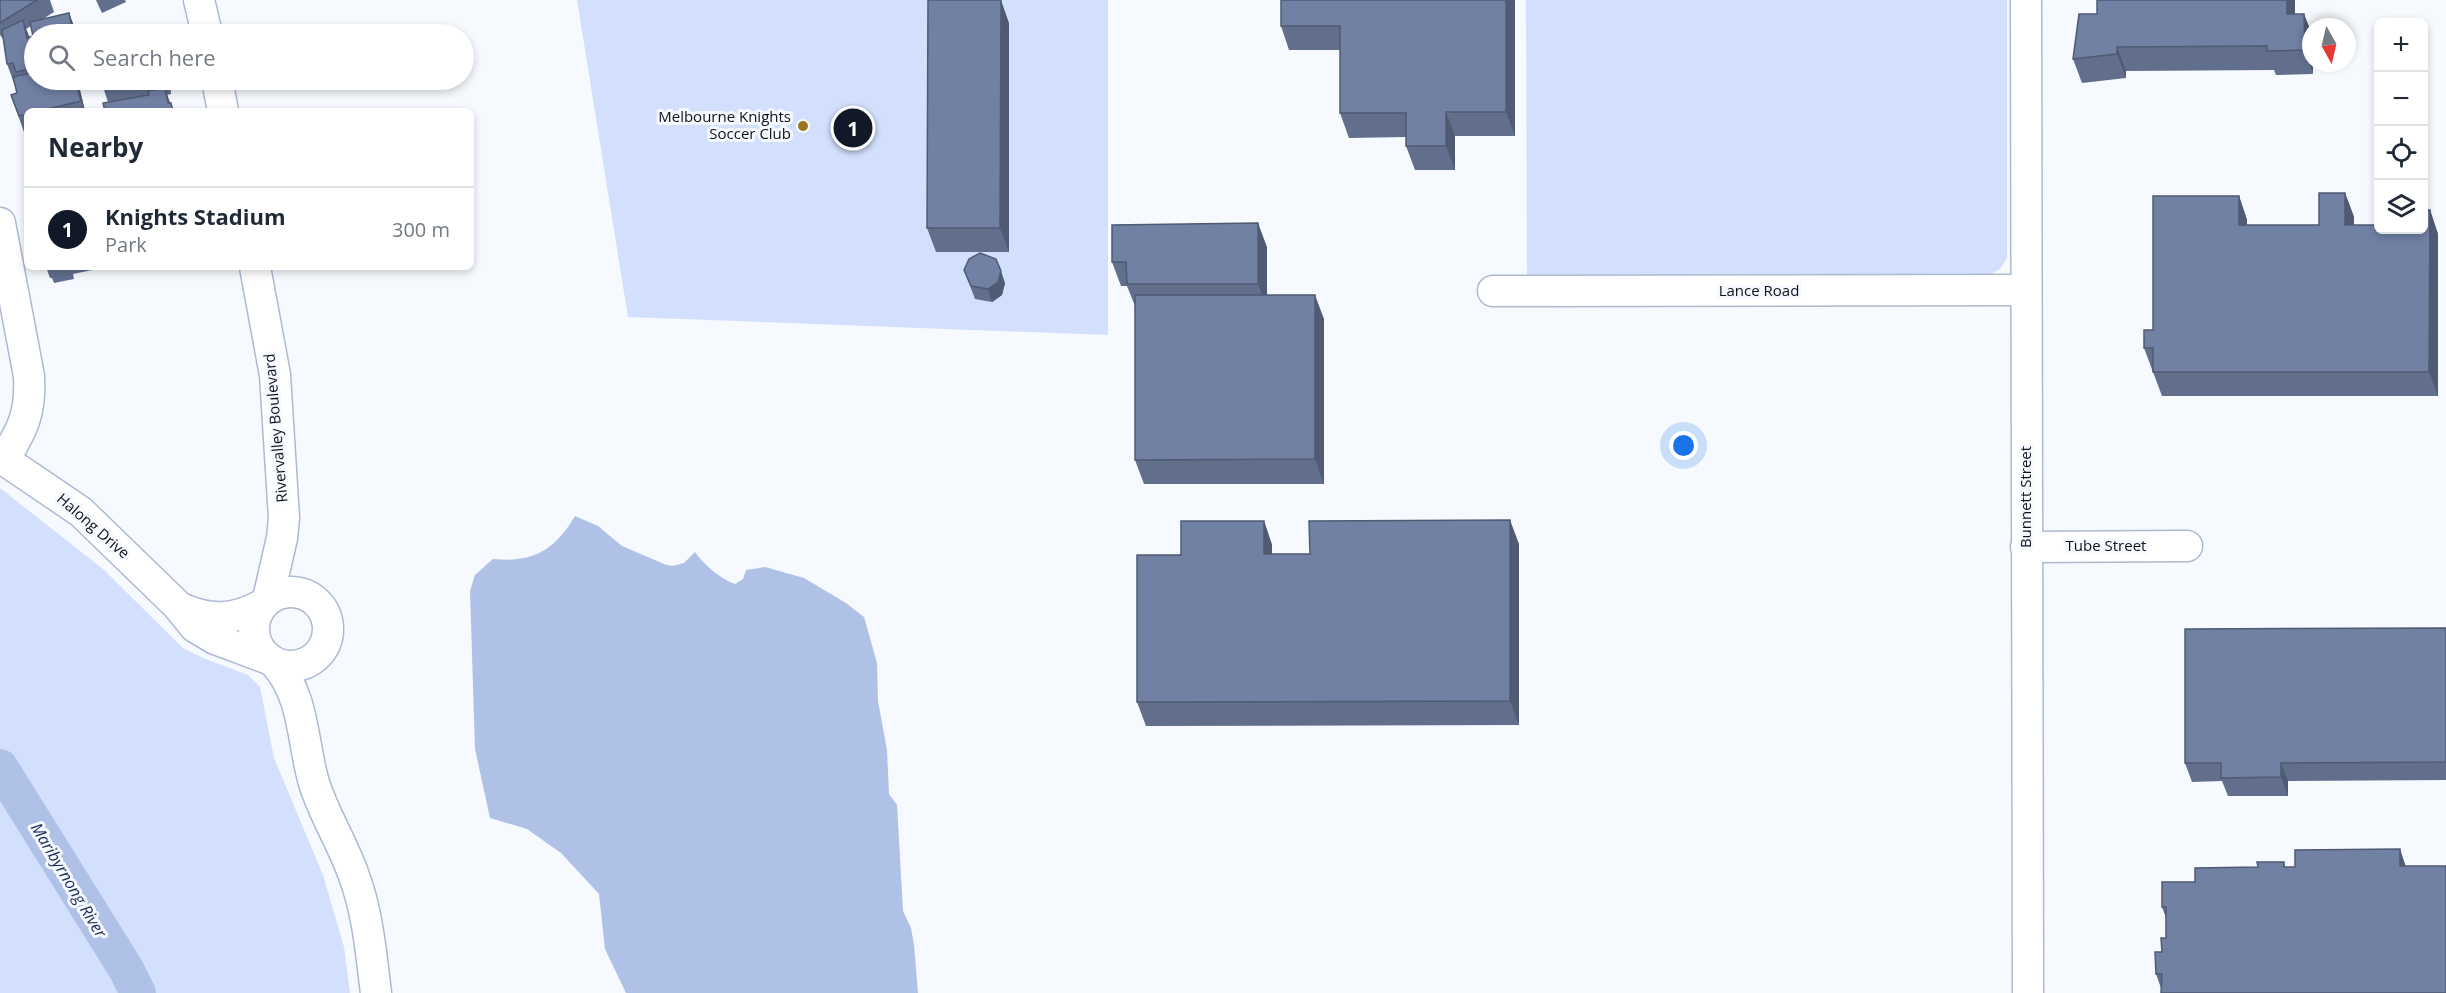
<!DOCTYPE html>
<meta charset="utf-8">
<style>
body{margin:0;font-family:"Open Sans",sans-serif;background:#f2f2f3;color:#1f2937}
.controls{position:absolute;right:18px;top:18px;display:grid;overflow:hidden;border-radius:9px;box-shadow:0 3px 9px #0003}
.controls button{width:54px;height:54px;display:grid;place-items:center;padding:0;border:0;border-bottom:2px solid #e0e1e3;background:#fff;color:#1f2937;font:30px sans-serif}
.compass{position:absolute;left:2302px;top:18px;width:54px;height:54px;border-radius:50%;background:#fff;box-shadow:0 3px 9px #0003;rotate:172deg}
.you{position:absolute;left:1684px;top:446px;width:21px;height:21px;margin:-15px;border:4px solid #fff;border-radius:50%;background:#1a73e8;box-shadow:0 0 0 9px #1a73e833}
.badge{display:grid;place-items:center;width:39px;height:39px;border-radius:50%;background:#111827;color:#fff;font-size:20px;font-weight:700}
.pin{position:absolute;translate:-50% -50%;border:3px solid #fff;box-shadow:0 2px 6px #0006}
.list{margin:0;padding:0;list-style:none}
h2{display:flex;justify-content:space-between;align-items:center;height:78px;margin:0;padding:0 24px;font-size:26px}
h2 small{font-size:20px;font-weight:400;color:#747a83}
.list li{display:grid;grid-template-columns:39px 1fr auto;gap:18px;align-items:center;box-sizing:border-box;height:84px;padding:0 24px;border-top:2px solid #e0e1e3}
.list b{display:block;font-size:22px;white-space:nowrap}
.list p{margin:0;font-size:20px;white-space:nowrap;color:#747a83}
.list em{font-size:20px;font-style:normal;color:#747a83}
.icon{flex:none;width:33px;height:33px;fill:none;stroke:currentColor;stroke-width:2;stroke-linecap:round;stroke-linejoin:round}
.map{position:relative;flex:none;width:2446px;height:993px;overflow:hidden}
.search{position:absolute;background:#fff;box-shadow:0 3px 9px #0003;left:24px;top:24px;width:450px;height:66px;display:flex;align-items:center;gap:15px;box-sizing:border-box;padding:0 21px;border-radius:33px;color:#747a83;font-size:22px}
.panel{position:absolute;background:#fff;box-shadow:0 3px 9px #0003;left:24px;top:108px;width:450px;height:162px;border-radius:9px}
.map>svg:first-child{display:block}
</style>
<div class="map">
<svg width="2446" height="993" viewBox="0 0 2446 993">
<rect width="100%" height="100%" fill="#f6f9fe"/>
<g fill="#d2e0fe">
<polygon points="577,0 1108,0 1108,335 628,317"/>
<polygon points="1526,0 2007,0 2007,258 2000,269 1988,276 1527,276"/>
<polygon points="0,488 103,569 183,648 203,658 248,675 260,687 274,758 323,875 344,947 350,993 0,993"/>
</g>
<path fill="#afc1e7" d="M575,516L598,526L622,546L664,564L672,566L684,563L695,552C702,563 722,580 735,584L743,579L746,570L765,567L804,578L846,603L864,617L877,663L878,701L887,750L889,794L897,805L903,911L911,928L914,945L918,993H626L605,949L599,894L561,853L527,829L490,818L475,749L470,591L475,575L493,559C533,563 555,550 575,516Z"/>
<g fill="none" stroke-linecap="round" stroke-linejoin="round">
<polyline stroke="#afc1e7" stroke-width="36" points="0,767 126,969 138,993"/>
<defs>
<g id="minor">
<polyline points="199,0 207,34"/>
<polyline points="2026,0 2028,993"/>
<polyline points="217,80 223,111"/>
<path d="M0,223L29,376C31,414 23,428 4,460"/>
<polyline points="255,267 275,375 284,518 282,538 268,599"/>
<polyline points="1493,291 2025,290"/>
<polyline points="0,457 81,512 178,606 195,627 215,639 269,659"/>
<polyline points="2026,547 2187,546"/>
<circle cx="291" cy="629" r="37"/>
<path d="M183,609C212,621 234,620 262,605"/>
<path d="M275,663C305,697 302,742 314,783C324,815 343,844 354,876C368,913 371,954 376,993"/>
</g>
</defs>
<use href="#minor" stroke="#adb9d3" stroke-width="33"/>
<use href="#minor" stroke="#fff" stroke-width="30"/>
</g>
<g fill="#616f8d" fill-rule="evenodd">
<path d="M0,0H50L54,12L43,19L69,13L76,34H34V80L79,86L85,111H27V134L25,135L11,95L17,93L15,82L14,83L7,64L3,39L0,35ZM31,26L33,36L29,37L26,29Z"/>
<polygon points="96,0 125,0 126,2 102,13"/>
<polygon points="1515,0 1515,136 1455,136 1455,170 1415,170 1406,146 1406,137 1349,138 1340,113 1340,50 1289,50 1281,26"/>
<polygon points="2097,14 2304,14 2311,32 2311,63 2313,74 2276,75 2274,70 2126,71 2126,78 2082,83 2073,59"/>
<polygon points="1009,23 1009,252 936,252 927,228"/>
<polygon points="101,80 169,80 171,94 167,95 170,103 108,102 103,87"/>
<polygon points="2345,193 2354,217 2354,225 2424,230 2430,210 2438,234 2438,396 2162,396 2144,348 2153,330 2239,196 2247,220 2247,225 2319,225"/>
<polygon points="1267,247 1267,295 1324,319 1324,484 1144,484 1135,460 1135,306 1127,286 1121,286 1112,262"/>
<polygon points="46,267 107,267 73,274 74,279 54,283 52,278 50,278"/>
<polygon points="964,270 1005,283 1002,295 992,302 975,299"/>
<polygon points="1264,521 1272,545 1272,554 1310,554 1519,544 1519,725 1146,726 1137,702 1181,555"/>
<polygon points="2446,628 2446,780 2288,781 2288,796 2228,796 2222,781 2192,782 2185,763"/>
<polygon points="2400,849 2161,988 2156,974 2166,938 2166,918 2162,907 2195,882 2284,862 2285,867 2295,867"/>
</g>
<g fill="#4f5a73">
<polygon points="1001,0 1009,23 1009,252 1000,228"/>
<polygon points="1506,0 1515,0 1515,136 1506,112"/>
<polygon points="2287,0 2295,0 2295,38 2287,14"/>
<polygon points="69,13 76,31 76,34 73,34"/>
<polygon points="2304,14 2311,32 2311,63 2313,63 2313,74 2305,50"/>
<polygon points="23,20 30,39 27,38"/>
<polygon points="2117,47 2126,71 2126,78 2117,54"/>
<polygon points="75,80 76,80 79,86 85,111 84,111 81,101"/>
<polygon points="166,80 169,80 171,94"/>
<polygon points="165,88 171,106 168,103"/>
<polygon points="1446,112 1455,136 1455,170 1446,146"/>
<polygon points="2345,193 2354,217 2354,249 2345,225"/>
<polygon points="2239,196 2247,220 2247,249 2239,225"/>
<polygon points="2430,210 2438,234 2438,396 2429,372"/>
<polygon points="1258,223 1267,247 1267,308 1258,284"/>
<polygon points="1001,271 1005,283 1002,295 992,302 988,289"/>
<polygon points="1315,295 1324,319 1324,484 1315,459"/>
<polygon points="1510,520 1519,544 1519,725 1510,701"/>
<polygon points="1264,521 1272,545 1272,579 1264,554"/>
<polygon points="2281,763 2288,781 2288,796 2281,777"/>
<polygon points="2400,849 2408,873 2400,866"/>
</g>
<g fill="#7181a4" stroke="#4f5a73" stroke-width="1.5">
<polygon points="0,0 37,0 0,23"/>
<polygon points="928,0 1001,0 1000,228 927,228"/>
<polygon points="1281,0 1506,0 1506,112 1446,112 1446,146 1406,146 1406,113 1340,113 1340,26 1281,26"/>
<polygon points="2097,0 2287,0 2287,14 2304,14 2305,50 2267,51 2267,46 2117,47 2117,54 2073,59 2079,14 2097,14"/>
<polygon points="69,13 73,34 34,34 34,68 16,72 13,63 7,64 2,30 23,20 27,38 33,36 30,22"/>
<polygon points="34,72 34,80 75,80 81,101 40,111 27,111 27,114 19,116 11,95 17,93 13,77"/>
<polygon points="101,80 145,80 103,87"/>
<polygon points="165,88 168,103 171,103 173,111 105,111 103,103 149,95 148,91"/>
<polygon points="2319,193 2345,193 2345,225 2379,225 2379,230 2424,230 2424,210 2430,210 2429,372 2153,372 2153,348 2144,348 2144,330 2153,330 2153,196 2239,196 2239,225 2319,225"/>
<polygon points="1258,223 1258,284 1127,284 1126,262 1112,262 1112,225"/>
<polygon points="980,253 996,259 1001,271 998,282 988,289 971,286 964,270 969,259"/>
<polygon points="1135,295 1315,295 1315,459 1135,460"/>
<polygon points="1510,520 1510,701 1137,702 1137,555 1181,555 1181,521 1264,521 1264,554 1310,554 1309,521"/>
<polygon points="2446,628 2446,762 2281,763 2281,777 2221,778 2221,763 2185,763 2185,629"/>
<polygon points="2400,849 2400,866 2446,866 2446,993 2161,993 2162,974 2156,974 2155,952 2162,952 2161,938 2166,938 2166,907 2162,907 2162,882 2195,882 2195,868 2258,867 2257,862 2284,862 2284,867 2295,867 2295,850"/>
</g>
<circle fill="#98751f" stroke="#f6f9fe" stroke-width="2" cx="803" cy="126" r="6"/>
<g text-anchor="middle" stroke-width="6" stroke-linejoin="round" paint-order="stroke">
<g font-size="15" fill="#0e121b" stroke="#f6f9fe" text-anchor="end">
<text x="791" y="122">Melbourne Knights<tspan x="791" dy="17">Soccer Club</tspan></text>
</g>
<g font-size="15" fill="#0e121b" stroke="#f6f9fe">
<text x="1759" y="296">Lance Road</text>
<text transform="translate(276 428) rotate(-95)" y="5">Rivervalley Boulevard</text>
<text transform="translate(2026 497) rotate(-90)" y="5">Bunnett Street</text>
<text transform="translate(93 526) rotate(41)" y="5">Halong Drive</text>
<text x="2106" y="551">Tube Street</text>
</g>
<g font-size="16" font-style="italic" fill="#162856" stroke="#f6f9fe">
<text transform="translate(69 880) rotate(59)" y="6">Maribyrnong River</text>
</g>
</g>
</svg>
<div class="controls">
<button>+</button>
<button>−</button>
<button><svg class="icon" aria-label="locate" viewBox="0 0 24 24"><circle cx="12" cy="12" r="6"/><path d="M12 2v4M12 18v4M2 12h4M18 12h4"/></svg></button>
<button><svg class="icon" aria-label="layers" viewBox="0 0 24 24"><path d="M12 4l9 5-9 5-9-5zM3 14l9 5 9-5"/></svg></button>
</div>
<svg class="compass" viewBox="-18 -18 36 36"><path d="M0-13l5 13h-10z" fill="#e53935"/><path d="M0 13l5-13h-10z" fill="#747a83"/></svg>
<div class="you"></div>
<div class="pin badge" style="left:853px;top:128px">1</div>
<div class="search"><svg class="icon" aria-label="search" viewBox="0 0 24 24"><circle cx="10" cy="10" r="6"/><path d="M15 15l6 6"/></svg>Search here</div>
<section class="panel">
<h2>Nearby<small></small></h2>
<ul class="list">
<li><span class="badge">1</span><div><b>Knights Stadium</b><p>Park</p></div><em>300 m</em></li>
</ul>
</section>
</div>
